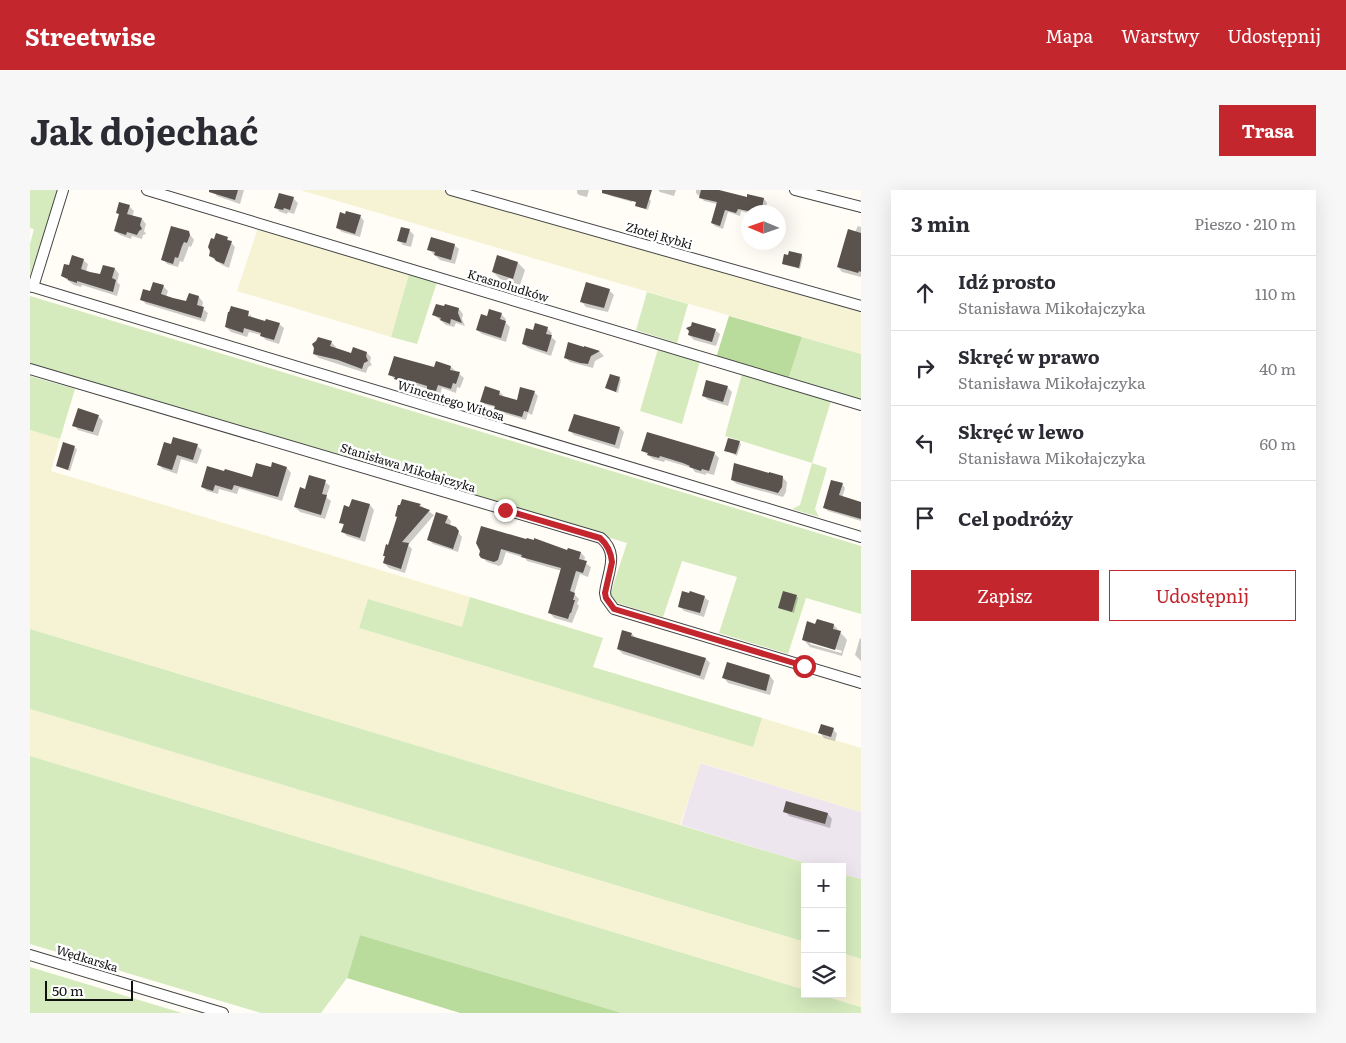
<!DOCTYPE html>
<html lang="pl">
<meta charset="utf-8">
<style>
body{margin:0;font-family:Literata,serif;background:#f7f7f7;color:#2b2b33}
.controls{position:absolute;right:15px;bottom:15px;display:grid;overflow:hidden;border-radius:0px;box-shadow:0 5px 20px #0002}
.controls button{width:45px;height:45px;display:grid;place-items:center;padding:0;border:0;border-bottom:1px solid #e1e1e2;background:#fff;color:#2b2b33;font:25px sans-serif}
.compass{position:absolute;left:711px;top:15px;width:45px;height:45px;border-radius:50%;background:#fff;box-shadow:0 5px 20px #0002;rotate:272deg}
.scale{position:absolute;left:15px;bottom:12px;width:88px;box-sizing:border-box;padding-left:5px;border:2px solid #111;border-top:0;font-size:14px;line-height:18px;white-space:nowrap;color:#111;-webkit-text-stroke:4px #fff;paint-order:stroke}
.stop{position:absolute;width:15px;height:15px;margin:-11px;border:4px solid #c4262e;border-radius:50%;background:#fff}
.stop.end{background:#c4262e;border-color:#fff;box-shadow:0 1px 5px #0008}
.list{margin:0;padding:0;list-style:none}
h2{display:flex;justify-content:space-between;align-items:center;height:65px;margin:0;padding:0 20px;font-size:21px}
h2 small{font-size:16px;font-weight:400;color:#7c7c81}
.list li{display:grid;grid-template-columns:32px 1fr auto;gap:15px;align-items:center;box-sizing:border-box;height:75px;padding:0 20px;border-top:1px solid #e1e1e2}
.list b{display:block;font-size:19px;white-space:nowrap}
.list p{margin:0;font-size:16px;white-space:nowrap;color:#7c7c81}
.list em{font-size:16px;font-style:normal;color:#7c7c81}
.actions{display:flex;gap:10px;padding:15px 20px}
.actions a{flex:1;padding:11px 0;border:1px solid #c4262e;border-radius:0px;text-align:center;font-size:18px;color:#c4262e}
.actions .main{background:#c4262e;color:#fff}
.icon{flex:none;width:28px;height:28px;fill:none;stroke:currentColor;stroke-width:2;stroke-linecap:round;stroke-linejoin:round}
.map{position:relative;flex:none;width:831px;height:823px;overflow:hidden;border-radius:0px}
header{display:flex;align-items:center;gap:30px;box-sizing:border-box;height:70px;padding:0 25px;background:#c4262e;color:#fff}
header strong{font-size:24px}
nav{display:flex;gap:28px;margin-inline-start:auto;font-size:18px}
.intro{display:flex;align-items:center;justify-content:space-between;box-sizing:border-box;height:120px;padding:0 30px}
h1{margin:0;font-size:35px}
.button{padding:12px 22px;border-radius:0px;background:#c4262e;color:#fff;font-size:18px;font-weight:700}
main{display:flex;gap:30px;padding:0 30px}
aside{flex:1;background:#fff;border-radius:0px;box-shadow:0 5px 20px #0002}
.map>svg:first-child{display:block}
</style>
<header>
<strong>Streetwise</strong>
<nav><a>Mapa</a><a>Warstwy</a><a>Udostępnij</a></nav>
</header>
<div class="intro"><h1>Jak dojechać</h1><a class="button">Trasa</a></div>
<main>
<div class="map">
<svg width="831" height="823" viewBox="0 0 831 823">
<rect width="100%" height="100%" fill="#fffdf5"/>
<polygon fill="#eee6ef" points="670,573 831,622 831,689 812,684 812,677 789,677 651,635"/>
<g fill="#f6f3d4">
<polygon points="270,0 411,0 831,120 831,164"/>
<polygon points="228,38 379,84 361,147 207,101"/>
<polygon points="0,240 30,249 21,281 440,407 432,438 338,409 329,438 723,556 732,528 831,558 831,622 671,573 650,635 0,439"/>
<polygon points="0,519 775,752 775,800 0,566"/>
<polygon points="812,763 831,769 831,817 787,804 812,804"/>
</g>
<g fill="#d5ebbd">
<polygon points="0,0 28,0 0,86 0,54 4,39 0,38"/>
<polygon points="379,84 407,92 387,154 361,147"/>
<polygon points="617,102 658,114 647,153 606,140"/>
<polygon points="0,106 831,356 831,424 776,408 758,464 689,443 707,387 652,371 633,427 584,412 580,405 597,353 0,174"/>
<polygon points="772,147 831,164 831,212 758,190"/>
<polygon points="628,159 670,171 652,234 610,221"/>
<polygon points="712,184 801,211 782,273 797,278 785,319 789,327 762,319 770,315 782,273 695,246"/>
<polygon points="0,186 45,199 30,249 0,240"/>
<polygon points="440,407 573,448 563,477 732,528 723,557 329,438 338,409 432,437"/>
<polygon points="0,439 789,677 775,677 775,752 0,519"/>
<polygon points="0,566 775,800 775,804 787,804 831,817 831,823 592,823 330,745 317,788 291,823 231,823 0,754"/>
<polygon points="812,684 831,689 831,769 812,763"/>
<polygon points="0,777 152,823 0,823"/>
</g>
<g fill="#b9dc9c">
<polygon points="699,126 772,147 758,190 686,168"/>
<polygon points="330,745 592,823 430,823 317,788"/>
</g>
<g fill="#0003" fill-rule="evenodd">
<polygon points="182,0 214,0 210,14 187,6"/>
<polygon points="547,0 559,0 557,7 549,5 547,3"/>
<polygon points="580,0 605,0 602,12 581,6 579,4"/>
<polygon points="628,0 646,0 644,6 630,2"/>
<polygon points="666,0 687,0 717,9 734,9 737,13 735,22 718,23 711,21 710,26 698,22 693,39 685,36 682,33 687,14 674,11 666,3"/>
<polygon points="263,8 268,13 264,24 258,22 257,24 250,22 246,18"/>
<polygon points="619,9 621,11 618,20 606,16"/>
<polygon points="99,16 104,21 102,27 112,29 116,34 114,41 116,44 113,45 112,49 102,46 101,49 90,45 85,41 90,25 87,22"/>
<polygon points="330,26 334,31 330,47 312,42 307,38"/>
<polygon points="828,36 831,37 831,87 812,82 808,77"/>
<polygon points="380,41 384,45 381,57 373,55 368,50"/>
<polygon points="158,42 164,50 161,57 159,56 153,72 150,71 148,77 137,74 133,69"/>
<polygon points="197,48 205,57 199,78 192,75 180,66"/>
<polygon points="733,52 732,57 723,53 723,52"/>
<polygon points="424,55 429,59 425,74 410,70 398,59"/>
<polygon points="771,65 773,67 770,79 753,74"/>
<polygon points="53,70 58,74 56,82 71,86 74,76 85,79 89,84 87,92 90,95 87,106 52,95 51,97 44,95 32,86 39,77"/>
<polygon points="488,73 495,80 490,95 470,89 463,82"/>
<polygon points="133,96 138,101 136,107 157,113 159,104 169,107 173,112 172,118 178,123 175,132 116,114 111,109"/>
<polygon points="579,100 584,105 578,122 556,117 552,112"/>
<polygon points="429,119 433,124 432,129 435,136 426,133 424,137 416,135 404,125"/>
<polygon points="219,123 217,132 220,124 223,129 249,134 254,138 249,154 236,150 231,145 219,142 217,147 201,142 196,137"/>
<polygon points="471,124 476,129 475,132 480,137 476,152 452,144 447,140 458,127"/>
<polygon points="517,138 522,143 520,146 526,151 521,166 498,158 493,154 504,141"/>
<polygon points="685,140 690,144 686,156 664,150 659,145"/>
<polygon points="301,152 306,157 305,159 322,164 337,163 341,167 340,172 342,175 338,177 336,183 289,168 284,164"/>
<polygon points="555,157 570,162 574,166 565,171 563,178 540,172 535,167"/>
<polygon points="421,177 434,188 430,198 427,197 426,203 412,198 410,205 402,203 398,199 382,194 382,197 370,193 360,185"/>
<polygon points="589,188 591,190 588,203 577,198"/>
<polygon points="697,197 702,202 698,216 678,210 673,206"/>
<polygon points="469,202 473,205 472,207 487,212 504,202 508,206 502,225 498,223 496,230 469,222 465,217 455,215 452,211"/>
<polygon points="68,226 73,231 68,246 48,240 44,235"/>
<polygon points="590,238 594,242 589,259 544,245 540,241"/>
<polygon points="709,252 711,254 707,266 695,260"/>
<polygon points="34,254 47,259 40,281 27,276"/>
<polygon points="142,255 167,256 172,260 167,274 151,269 147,284 133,279 129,275"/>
<polygon points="613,261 684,263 689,268 684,285 676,283 676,285 665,282 662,278 635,270 634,272 623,269"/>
<polygon points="243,274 257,278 261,283 252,311 209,298 207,304 189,299 188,304 177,301 172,297 223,289 242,279"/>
<polygon points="752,287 757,292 756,302 753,307 707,294 702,290"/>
<polygon points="295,292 300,296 296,307 301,311 295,329 270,322 265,317 276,300"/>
<polygon points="812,294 815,298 812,308 831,313 831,331 798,321 794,317"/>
<polygon points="373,310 390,315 404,325 378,355 382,359 375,383 359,378 354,373 356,367 354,365 359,356 368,328 366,326"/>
<polygon points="340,315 344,320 335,352 317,346 313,342 315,336 310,332 320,318"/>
<polygon points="417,327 421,331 420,336 425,338 432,347 428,362 403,354 399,350"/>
<polygon points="447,353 551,363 555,367 554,372 561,377 558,387 550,384 544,404 549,409 547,414 549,416 542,433 524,428 520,423 532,381 497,371 495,368 476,362 472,374 469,376 457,372 452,367 451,361"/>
<polygon points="766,406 768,408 764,423 750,418"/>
<polygon points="674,407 679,411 674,427 654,421 649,416"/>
<path d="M786,435H804L817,450L812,466L780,457L773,449ZM780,451L812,461L811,463L780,454Z"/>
<polygon points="602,444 607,449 676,469 680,473 674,490 593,464 588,459"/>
<polygon points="830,448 831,449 831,471 825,465"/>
<polygon points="698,474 740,486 744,491 740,505 698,493 694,488"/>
<polygon points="803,539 807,544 805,551 794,548 790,543"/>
<polygon points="757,612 798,624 802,629 800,638 759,626 755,621"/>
</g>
<g fill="#5a524d">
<polygon points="179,0 208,0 205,10 179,2"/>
<polygon points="572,0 622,0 616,19 605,16 606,12 572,3"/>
<polygon points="671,0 689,0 717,7 717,4 734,8 731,22 723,22 708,19 706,23 695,20 690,36 681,33 687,12 669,8"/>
<polygon points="249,3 264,7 260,20 254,18 253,20 244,18"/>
<polygon points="89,12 100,15 97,24 112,28 110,35 112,39 109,41 107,45 97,42 96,45 84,41 89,24 86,23"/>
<polygon points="316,21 331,25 325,44 306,38 310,22 315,24"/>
<polygon points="141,36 159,41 160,45 157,53 154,52 152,56 148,68 145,67 143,74 131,70"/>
<polygon points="371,37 380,39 376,53 367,51"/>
<polygon points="818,39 831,43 831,82 829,81 828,83 807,77"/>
<polygon points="186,43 198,47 197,50 202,51 194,74 186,71 184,68 179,66 180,61 178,57 181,48 184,49"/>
<polygon points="401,47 425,54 421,70 404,65 405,62 397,60"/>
<polygon points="759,61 772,64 769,78 752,74 754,64 758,65"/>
<polygon points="42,65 54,69 51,79 60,82 70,84 73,75 85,78 82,88 86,90 83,102 47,91 47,93 38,90 38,89 31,86 34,74 39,75"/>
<polygon points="467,65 488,72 483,89 462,82"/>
<polygon points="123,92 134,95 131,104 143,108 156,111 159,103 169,106 167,115 174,117 171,128 110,110 113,99 120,101"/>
<polygon points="556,92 580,99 574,118 550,112"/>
<polygon points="406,114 414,116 415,114 429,118 428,123 432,133 421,129 420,134 410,130 411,128 402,125"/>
<polygon points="201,116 219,121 218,126 235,131 236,129 250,133 244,150 230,146 231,143 214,138 213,143 195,137 198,122 199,122"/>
<polygon points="459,119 472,123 470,129 476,131 471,148 446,140 451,124 457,126"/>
<polygon points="662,132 686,139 682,152 658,145 659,141 656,138 661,136"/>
<polygon points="505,133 518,137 516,144 522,145 517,162 492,154 496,138 503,140"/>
<polygon points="288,147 302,151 300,156 321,163 323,157 337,162 336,166 338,171 334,173 332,179 308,170 283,164 284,158 282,154 286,151"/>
<polygon points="538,152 554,157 554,156 570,161 561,166 558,174 550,173 534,168"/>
<polygon points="364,166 404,177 406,171 421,176 420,180 430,182 426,194 423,193 421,199 408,195 406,201 397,199 397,196 378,190 377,193 364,189 365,187 358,185"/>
<polygon points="580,184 590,187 586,202 575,198"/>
<polygon points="676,190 698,196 693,212 672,206"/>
<polygon points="455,196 470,201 469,205 487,210 490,197 505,201 498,222 494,221 492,227 464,219 465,216 450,212"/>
<polygon points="48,218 69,225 63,242 42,236"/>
<polygon points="544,224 590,237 585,255 538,241"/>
<polygon points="617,242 685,262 679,281 672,279 671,281 659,277 660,276 653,273 630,266 629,268 617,265 618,263 611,261"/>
<polygon points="143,247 168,254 163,270 147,265 142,280 127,275 134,252 141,254"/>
<polygon points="698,248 710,251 706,264 694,261"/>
<polygon points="33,252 45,256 38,280 26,276"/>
<polygon points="242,272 257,277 248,307 204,295 202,300 185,295 183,301 171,297 177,276 194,281 195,279 222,287 226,273 241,277"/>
<polygon points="704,273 739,283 739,282 753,286 752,297 748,303 701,290"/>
<polygon points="279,285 296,290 292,304 297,305 291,325 264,317 270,297 275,299"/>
<polygon points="801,290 813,293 809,305 831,312 831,329 793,318"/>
<polygon points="322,309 340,314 330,348 311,342 314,334 309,333 314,315 319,317"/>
<polygon points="372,309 391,314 389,316 400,320 372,352 379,353 371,379 353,373 355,366 353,366 356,354 358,355 367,327 365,326 368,315 370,315"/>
<polygon points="406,322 418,326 415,333 426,337 429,341 423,359 397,350"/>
<polygon points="451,336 496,349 497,348 504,350 504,348 537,360 538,358 551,362 549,369 557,371 553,383 546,381 540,401 545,403 543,410 545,410 541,423 540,423 538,429 518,423 531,378 491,367 492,365 471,359 468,370 464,372 451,368 449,365 450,361 446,353"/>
<polygon points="652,401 659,403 660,401 675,406 670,423 648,417"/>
<polygon points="753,401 767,405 762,422 748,418"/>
<polygon points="787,429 804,434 803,439 811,441 805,460 772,450 777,431 785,434"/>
<polygon points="592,440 602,443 601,446 676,468 670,486 587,459"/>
<polygon points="697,472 740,485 736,501 692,488"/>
<polygon points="791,534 804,538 801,547 788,543"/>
<polygon points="756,611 798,623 795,634 753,622"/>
</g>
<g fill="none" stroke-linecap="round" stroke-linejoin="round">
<defs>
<g id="minor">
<polyline points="117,0 831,215"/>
<polyline points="421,0 831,116"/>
<polyline points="765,0 831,17"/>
<polyline points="0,96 831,347"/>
<polyline points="3,97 33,0"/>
<path d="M0,179L571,348C590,364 577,383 575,403L576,408L584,419L831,493"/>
<polyline points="0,765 193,823"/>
</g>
</defs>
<use href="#minor" stroke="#444" stroke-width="12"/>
<use href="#minor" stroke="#fff" stroke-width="10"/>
</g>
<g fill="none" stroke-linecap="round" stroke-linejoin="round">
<path stroke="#c4262e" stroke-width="6" d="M475,320L570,348C578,355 581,362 582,372L575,403L576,408L584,419L774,476"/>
</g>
<g text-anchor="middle" stroke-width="5" stroke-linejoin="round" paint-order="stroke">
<g font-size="12" fill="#111" stroke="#fff">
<text transform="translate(629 46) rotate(16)" y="4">Złotej Rybki</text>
<text transform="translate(478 96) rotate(17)" y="4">Krasnoludków</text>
<text transform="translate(421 211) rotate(17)" y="4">Wincentego Witosa</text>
<text transform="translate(378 278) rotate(17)" y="4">Stanisława Mikołajczyka</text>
<text transform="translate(57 769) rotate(17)" y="4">Wędkarska</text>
</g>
</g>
</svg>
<div class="controls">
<button>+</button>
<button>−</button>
<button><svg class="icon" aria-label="layers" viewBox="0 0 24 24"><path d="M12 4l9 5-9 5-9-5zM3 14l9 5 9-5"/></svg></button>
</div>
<svg class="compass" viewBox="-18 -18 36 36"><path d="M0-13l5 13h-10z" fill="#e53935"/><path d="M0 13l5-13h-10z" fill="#7c7c81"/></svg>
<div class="scale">50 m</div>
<div class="stop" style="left:774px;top:476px"></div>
<div class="stop end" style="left:475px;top:320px"></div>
</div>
<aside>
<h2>3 min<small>Pieszo · 210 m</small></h2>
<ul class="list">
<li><svg class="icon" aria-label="ahead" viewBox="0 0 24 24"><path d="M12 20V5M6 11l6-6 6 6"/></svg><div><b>Idź prosto</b><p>Stanisława Mikołajczyka</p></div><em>110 m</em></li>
<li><svg class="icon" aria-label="right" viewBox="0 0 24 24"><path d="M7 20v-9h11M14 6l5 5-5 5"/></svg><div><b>Skręć w prawo</b><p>Stanisława Mikołajczyka</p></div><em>40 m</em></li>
<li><svg class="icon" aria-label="left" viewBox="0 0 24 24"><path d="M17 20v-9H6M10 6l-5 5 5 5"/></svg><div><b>Skręć w lewo</b><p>Stanisława Mikołajczyka</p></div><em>60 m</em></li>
<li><svg class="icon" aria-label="arrive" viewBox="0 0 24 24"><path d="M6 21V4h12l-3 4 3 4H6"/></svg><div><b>Cel podróży</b></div></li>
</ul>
<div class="actions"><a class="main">Zapisz</a><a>Udostępnij</a></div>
</aside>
</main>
